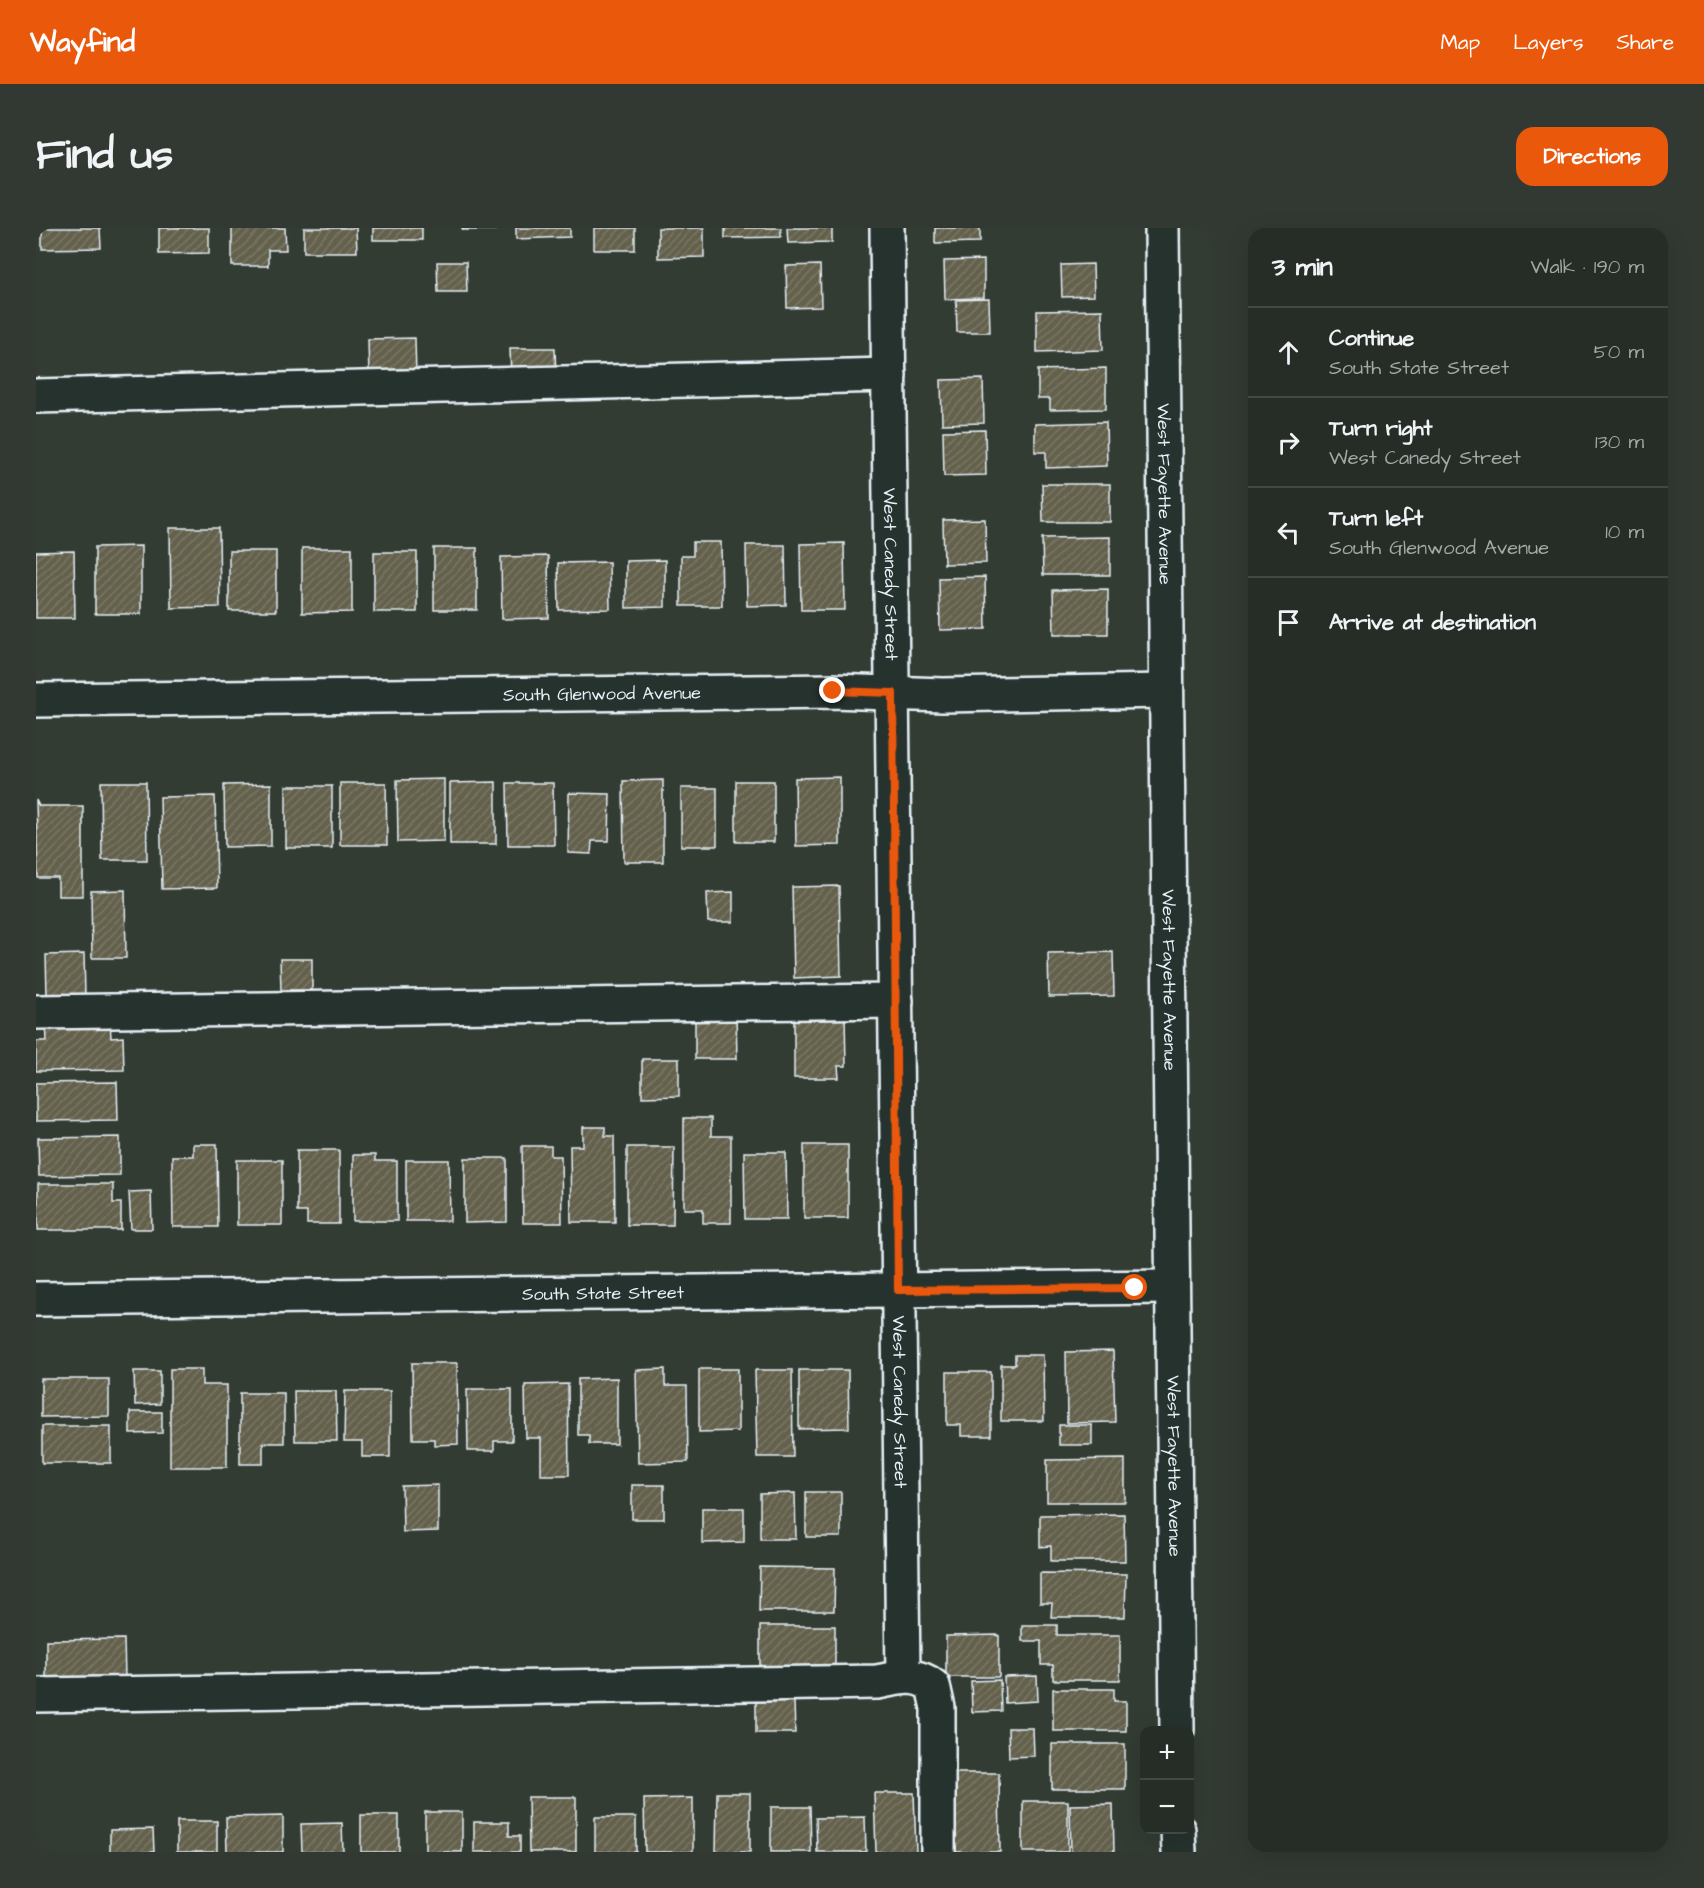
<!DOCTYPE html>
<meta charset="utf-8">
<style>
body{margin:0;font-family:"Architects Daughter",sans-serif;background:#323932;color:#f1f3f6}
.controls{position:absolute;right:18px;bottom:18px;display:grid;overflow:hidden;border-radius:12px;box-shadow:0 6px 24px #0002}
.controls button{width:54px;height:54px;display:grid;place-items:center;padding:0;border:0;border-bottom:2px solid #424943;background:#262d26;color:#f1f3f6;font:30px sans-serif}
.stop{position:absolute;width:18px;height:18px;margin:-14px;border:4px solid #ea580c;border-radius:50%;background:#fff}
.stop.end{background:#ea580c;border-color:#fff;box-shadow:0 2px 6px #0008}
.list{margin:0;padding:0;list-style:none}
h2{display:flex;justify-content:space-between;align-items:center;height:78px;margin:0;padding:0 24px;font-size:26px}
h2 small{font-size:20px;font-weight:400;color:#a4a8a7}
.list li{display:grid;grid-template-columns:39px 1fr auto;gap:18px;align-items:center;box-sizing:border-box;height:90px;padding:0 24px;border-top:2px solid #424943}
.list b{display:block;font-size:22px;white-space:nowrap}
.list p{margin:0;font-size:20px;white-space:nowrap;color:#a4a8a7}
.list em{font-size:20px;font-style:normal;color:#a4a8a7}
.icon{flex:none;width:33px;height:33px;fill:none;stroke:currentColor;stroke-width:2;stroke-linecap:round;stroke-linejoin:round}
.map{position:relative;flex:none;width:1176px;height:1624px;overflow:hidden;border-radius:18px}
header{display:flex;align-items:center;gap:36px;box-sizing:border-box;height:84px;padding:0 30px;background:#ea580c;color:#fff}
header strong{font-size:28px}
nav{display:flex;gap:33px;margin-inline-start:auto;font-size:21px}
.intro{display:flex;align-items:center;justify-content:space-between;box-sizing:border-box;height:144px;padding:0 36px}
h1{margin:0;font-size:42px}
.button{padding:15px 27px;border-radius:18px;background:#ea580c;color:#fff;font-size:21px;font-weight:700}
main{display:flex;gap:36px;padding:0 36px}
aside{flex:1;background:#262d26;border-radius:18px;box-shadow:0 6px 24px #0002}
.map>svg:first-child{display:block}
</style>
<header>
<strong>Wayfind</strong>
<nav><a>Map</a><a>Layers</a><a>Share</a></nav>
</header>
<div class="intro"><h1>Find us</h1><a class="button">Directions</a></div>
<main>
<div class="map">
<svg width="1176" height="1624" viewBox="0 0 1176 1624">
<defs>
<pattern id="building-hatch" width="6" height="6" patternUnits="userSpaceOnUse" patternTransform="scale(1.5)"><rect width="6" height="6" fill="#63604c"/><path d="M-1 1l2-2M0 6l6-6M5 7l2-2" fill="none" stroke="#797767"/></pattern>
</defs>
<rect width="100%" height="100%" fill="#323c33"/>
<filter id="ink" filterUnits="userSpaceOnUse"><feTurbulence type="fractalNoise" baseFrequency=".0167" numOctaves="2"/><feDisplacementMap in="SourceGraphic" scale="12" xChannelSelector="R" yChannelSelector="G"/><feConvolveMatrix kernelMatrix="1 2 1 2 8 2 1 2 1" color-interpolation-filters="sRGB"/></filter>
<g filter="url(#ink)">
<g fill="url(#building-hatch)" stroke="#e8f1f8" stroke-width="1.5">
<polygon points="6,0 64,0 65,20 6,21"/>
<polygon points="123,0 173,0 173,25 123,26"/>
<polygon points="196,0 249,0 250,22 232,22 232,38 196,38"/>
<polygon points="268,0 320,0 321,24 268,24"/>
<rect x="337" y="0" width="49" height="12"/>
<polygon points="426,0 460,0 460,2 427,2"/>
<polygon points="480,0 534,0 534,9 480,11"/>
<rect x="558" y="0" width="41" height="22"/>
<polygon points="622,0 668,0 668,29 622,30"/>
<polygon points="689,0 745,0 745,9 689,10"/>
<polygon points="751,0 796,0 796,14 752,15"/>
<polygon points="899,0 944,0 944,14 899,15"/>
<polygon points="948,32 948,70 909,71 908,33"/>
<polygon points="401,34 430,34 431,64 402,64"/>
<polygon points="1057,36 1058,68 1026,69 1025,37"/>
<polygon points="784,37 785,79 751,80 750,38"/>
<polygon points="953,71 954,104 921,104 920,72"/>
<polygon points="1066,82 1067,122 1001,124 1001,83"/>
<polygon points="379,110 380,148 333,149 332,111"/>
<polygon points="474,120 519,120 520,150 475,152"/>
<polygon points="1070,140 1070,181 1014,182 1014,171 1002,171 1002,142"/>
<polygon points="947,151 948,195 906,196 905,152"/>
<polygon points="1070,194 1071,238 1010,240 1010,224 999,224 999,196"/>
<polygon points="949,202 950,247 908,248 907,203"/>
<polygon points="1006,256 1074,256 1074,294 1007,294"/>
<polygon points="949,291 950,335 908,336 907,292"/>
<polygon points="134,300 183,300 184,379 135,380"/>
<polygon points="1074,309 1074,347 1007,347 1006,310"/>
<polygon points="657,314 685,314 686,378 645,378 645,328 657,328"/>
<polygon points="808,315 809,382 765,382 764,316"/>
<polygon points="710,317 749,317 750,377 711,378"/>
<polygon points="105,318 105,386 59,386 59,319"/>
<polygon points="266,320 316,320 316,384 266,385"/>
<rect x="398" y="320" width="43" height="62"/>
<polygon points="38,323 39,390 0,390 0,324"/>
<rect x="193" y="323" width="47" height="60"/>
<rect x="338" y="324" width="43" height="60"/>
<polygon points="512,328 513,390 466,391 465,329"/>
<polygon points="629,332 629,379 590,380 590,333"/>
<polygon points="573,334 574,381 523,382 522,335"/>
<polygon points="949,349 950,401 904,402 903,350"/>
<polygon points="1072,361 1072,406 1018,406 1017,362"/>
<polygon points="804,549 804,617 760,618 759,550"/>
<polygon points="408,551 408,613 362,614 361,552"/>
<polygon points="627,552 627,634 588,634 587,553"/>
<rect x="700" y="553" width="38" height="61"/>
<polygon points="65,554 110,554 111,632 66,632"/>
<polygon points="460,554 460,616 414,616 414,555"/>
<polygon points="304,555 350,555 351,617 304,617"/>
<polygon points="471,555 517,555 518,617 472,617"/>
<polygon points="235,556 235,618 189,619 188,557"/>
<rect x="250" y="558" width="46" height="62"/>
<rect x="645" y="560" width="36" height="58"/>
<polygon points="533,565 574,566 573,613 556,613 555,626 532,625"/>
<polygon points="179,568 181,660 126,661 124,569"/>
<polygon points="0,572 3,578 47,578 47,668 22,668 22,650 2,650"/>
<polygon points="803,658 805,748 758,750 756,659"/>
<polygon points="89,662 90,730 56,730 55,663"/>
<polygon points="697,664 697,694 672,694 671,665"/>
<polygon points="1077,724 1078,768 1013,769 1012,725"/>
<polygon points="48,726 49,767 11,768 10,727"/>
<polygon points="244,731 276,731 276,762 245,762"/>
<polygon points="659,785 700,785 701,831 659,831"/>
<polygon points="758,788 809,788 810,838 802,838 803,850 758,850"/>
<polygon points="74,793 75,810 87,809 88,842 0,843 0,813 11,813 10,794"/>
<polygon points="606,831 643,831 643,868 606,869"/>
<polygon points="81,854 82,892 0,893 0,855"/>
<polygon points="648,890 675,890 675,908 695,908 695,995 667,995 667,981 648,981"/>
<polygon points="547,899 569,899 569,908 578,908 579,994 535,994 534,918 547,918"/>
<polygon points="84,909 84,947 3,948 2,910"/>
<polygon points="157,916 181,916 182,999 137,999 136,928 157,928"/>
<rect x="768" y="917" width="44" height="73"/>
<polygon points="486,918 515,918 515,928 525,928 526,995 487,995"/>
<polygon points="591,919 638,919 637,997 591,997"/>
<polygon points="261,922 303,922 303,996 271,996 271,984 261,984"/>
<polygon points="708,924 750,924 751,991 709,991"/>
<polygon points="317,927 339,927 339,933 361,933 361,993 317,993"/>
<polygon points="429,930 471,930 471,994 429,995"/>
<rect x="201" y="932" width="45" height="65"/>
<polygon points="370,932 413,932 414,993 370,993"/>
<polygon points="2,956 77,956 77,975 85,975 85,1002 2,1002"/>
<polygon points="115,963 116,1001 95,1001 93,964"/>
<polygon points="1077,1123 1079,1194 1031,1195 1030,1124"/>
<polygon points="979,1127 1007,1127 1008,1193 965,1193 965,1137 979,1137"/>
<polygon points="376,1135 421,1135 422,1216 398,1217 398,1211 377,1211"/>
<polygon points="134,1141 166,1141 166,1157 191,1157 191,1239 134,1239"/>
<polygon points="629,1141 629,1158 651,1158 652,1234 602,1235 600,1142"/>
<polygon points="663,1141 702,1141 702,1203 663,1204"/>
<polygon points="719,1142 756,1142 757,1229 721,1229"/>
<polygon points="763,1142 812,1142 813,1200 763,1201"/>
<polygon points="98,1143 124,1143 124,1176 99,1177"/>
<polygon points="911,1144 955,1144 955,1208 925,1208 925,1197 911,1197"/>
<polygon points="581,1150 581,1216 553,1216 553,1207 542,1207 542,1151"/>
<polygon points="5,1151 73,1151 73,1188 5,1189"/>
<polygon points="532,1156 533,1247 505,1247 505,1210 490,1210 489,1157"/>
<polygon points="431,1161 476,1161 476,1213 458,1213 458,1223 432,1223"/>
<polygon points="258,1163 300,1163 301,1213 259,1213"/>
<polygon points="309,1163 354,1163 354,1229 326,1229 326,1214 308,1214"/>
<polygon points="204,1165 248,1165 248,1215 227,1215 227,1236 204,1236"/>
<polygon points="94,1184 126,1184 126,1205 94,1206"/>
<rect x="1023" y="1197" width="33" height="20"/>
<rect x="6" y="1198" width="69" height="37"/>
<polygon points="1089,1231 1089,1274 1011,1274 1011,1232"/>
<polygon points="402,1257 402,1303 367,1304 366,1258"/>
<rect x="596" y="1257" width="32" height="34"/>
<rect x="770" y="1264" width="35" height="45"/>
<polygon points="759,1265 760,1311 724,1311 724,1266"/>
<polygon points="666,1280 708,1280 708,1314 666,1315"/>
<polygon points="1088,1286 1089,1333 1015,1333 1015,1318 1004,1319 1004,1287"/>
<polygon points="724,1339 799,1340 798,1383 723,1383"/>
<polygon points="1004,1345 1090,1346 1089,1389 1015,1389 1016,1375 1004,1375"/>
<polygon points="986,1397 1021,1397 1021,1407 1084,1407 1084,1452 1017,1452 1017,1437 1005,1437 1005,1413 986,1413"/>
<rect x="724" y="1398" width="75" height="43"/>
<polygon points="963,1407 963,1449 910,1449 910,1408"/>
<polygon points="88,1411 89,1449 10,1450 10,1412"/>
<polygon points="1001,1448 1002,1473 969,1475 968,1449"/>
<polygon points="964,1452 965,1483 936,1484 935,1453"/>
<polygon points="1017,1461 1078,1461 1078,1473 1090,1473 1090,1503 1017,1503"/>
<polygon points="758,1473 759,1505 720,1505 720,1474"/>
<polygon points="972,1500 997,1500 998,1528 973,1529"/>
<rect x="1016" y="1516" width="73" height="45"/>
<polygon points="916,1545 963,1545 964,1624 916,1624"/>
<polygon points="681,1565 714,1565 714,1624 680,1624"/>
<polygon points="838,1565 878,1565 880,1624 840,1624"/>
<polygon points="492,1569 540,1569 540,1624 493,1624"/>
<polygon points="657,1570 657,1624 609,1624 608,1571"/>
<rect x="987" y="1573" width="45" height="51"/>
<polygon points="1077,1576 1078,1624 1035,1624 1034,1577"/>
<polygon points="735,1579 774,1579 775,1624 735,1624"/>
<rect x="389" y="1584" width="37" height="40"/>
<rect x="325" y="1587" width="38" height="37"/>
<polygon points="247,1588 247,1624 191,1624 190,1589"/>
<rect x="559" y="1589" width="41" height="35"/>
<polygon points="829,1589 830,1624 781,1624 780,1590"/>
<rect x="141" y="1593" width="40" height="31"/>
<polygon points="438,1594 473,1594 473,1608 484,1608 484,1624 438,1624"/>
<polygon points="306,1595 307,1624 266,1624 265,1596"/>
<polygon points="117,1601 118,1624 74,1624 74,1602"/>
</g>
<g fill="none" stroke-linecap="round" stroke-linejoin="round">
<defs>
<g id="minor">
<path id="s1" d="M851,0L867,1449"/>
<path id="s2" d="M1126,0L1141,1502"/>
<polyline points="0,168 853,147"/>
<path id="s3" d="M0,472L797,463L907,467L1130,463"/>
<polyline points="0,784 860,773"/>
<path id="s4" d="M0,1071L1134,1059"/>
<path d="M0,1467L841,1454C862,1450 880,1444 897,1458L902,1480V1624"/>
<polyline points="1142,1602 1143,1624"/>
</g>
</defs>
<use href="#minor" stroke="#e8f1f8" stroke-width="38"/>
<use href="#minor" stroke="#26332d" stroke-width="33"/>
</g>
</g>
<g fill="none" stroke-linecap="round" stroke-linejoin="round" filter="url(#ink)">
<polyline stroke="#ea580c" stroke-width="8" points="797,463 857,465 862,1062 1099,1060"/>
</g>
<g text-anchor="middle" stroke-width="6" stroke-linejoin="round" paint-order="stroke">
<g font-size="18" fill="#e8f1f8" stroke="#26332d">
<text dy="6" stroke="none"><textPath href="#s2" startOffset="266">West Fayette Avenue</textPath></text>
<text dy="6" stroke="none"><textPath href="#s1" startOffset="346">West Canedy Street</textPath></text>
<text dy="6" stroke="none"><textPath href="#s3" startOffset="566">South Glenwood Avenue</textPath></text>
<text dy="6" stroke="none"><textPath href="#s2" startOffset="752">West Fayette Avenue</textPath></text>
<text dy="6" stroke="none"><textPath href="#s4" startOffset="567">South State Street</textPath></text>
<text dy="6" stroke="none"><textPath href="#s1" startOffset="1174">West Canedy Street</textPath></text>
<text dy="6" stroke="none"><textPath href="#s2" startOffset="1238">West Fayette Avenue</textPath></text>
</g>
</g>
</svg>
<div class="controls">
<button>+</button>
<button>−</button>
</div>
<div class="stop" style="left:1099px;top:1060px"></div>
<div class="stop end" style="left:797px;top:463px"></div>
</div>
<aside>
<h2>3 min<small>Walk · 190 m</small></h2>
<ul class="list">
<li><svg class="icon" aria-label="ahead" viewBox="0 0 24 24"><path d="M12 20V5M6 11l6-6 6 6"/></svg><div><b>Continue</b><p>South State Street</p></div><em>50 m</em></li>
<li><svg class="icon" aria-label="right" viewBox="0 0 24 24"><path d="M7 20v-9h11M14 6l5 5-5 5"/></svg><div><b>Turn right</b><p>West Canedy Street</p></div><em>130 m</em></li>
<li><svg class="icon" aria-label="left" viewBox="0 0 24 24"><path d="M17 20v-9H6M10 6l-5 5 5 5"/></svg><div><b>Turn left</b><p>South Glenwood Avenue</p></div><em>10 m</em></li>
<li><svg class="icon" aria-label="arrive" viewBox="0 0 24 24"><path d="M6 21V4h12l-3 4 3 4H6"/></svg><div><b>Arrive at destination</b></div></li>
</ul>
</aside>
</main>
